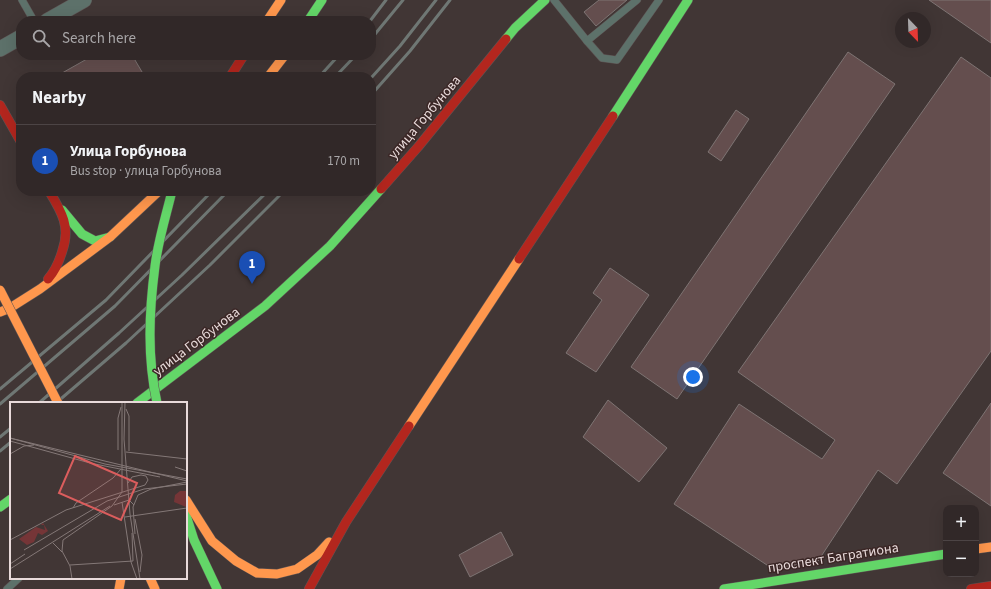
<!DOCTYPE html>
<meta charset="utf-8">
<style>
body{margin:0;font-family:"Source Sans 3",sans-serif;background:#393030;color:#f1f3f6}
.controls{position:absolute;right:12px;bottom:12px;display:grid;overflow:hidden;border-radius:8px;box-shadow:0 4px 16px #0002}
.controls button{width:36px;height:36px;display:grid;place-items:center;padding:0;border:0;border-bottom:1px solid #4c4445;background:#312828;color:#f1f3f6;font:20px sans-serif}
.compass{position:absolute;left:895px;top:12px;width:36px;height:36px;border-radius:50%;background:#312828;box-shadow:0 4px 16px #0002;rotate:157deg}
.you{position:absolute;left:693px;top:377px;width:14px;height:14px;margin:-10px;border:3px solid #fff;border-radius:50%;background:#1a73e8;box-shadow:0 0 0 6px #1a73e833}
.badge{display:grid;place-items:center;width:26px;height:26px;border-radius:50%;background:#aea1a0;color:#fff;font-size:13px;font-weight:700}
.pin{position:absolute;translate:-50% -33px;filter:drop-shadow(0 1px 2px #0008)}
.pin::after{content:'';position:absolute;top:21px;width:14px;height:12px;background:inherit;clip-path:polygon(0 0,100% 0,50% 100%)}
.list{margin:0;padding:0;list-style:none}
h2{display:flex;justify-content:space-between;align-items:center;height:52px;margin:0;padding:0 16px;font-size:17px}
h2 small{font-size:13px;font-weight:400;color:#a8a6a8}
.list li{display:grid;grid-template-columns:26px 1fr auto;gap:12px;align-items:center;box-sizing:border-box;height:72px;padding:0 16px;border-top:1px solid #4c4445}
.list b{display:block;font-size:15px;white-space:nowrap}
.list p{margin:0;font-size:13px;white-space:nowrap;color:#a8a6a8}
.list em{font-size:13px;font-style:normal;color:#a8a6a8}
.icon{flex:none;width:22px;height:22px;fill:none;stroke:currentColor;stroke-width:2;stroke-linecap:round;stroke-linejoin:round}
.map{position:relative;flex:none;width:991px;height:589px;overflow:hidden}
.search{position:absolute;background:#312828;box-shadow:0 4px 16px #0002;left:16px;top:16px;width:360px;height:44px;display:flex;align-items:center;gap:10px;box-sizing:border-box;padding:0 14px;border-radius:16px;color:#a8a6a8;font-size:15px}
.panel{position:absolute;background:#312828;box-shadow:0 4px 16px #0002;left:16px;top:72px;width:360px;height:124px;border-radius:16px}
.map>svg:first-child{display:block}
</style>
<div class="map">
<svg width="991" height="589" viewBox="0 0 991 589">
<rect width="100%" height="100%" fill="#413635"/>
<g fill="#644e4e" stroke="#7e7473">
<polygon points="599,0 627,0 596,26 584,12"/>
<polygon points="929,0 991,0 991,43"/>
<polygon points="848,52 895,84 677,399 631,367"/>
<polygon points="94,55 132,55 145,77 55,77"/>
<polygon points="961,57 991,78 991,351 897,484 878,470 818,561 773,569 674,504 739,404 822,459 835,440 738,372"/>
<polygon points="736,110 749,119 721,161 708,152"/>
<polygon points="610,268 649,295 596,372 566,353 602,300 593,293"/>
<polygon points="608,400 667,448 639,482 583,437"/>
<polygon points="991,403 991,506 943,473"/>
<polygon points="501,532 513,555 470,577 459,555"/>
</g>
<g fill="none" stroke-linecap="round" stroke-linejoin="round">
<defs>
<g id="lane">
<polyline points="22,0 34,21"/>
<polyline points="554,0 587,41 637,0"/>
<polyline points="587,41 602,58 617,60 659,0"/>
<polyline points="7,589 19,578"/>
</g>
<g id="street">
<polyline points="47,21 84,0"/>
<polyline points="0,49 21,37"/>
</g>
<g id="fast">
<polyline points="308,21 322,0"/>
<polyline points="506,39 515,28 545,0"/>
<polyline points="613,116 688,0"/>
<polyline points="62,210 82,234 95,241 110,237"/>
<polyline points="137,403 265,306 330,246 381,189"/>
<polyline points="0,507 11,499"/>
<polyline points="186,515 194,540 217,589"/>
<polyline points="724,589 946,554"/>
</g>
<g id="slow">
<polyline points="267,21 281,0"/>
<polyline points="268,77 285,55"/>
<polyline points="0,312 10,308 40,289 110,237 159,191"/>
<polyline points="409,426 519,259"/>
<polyline points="186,500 212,541 236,561 257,573 277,574 297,569 317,555 329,542"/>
<polyline points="976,549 991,547"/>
<polyline points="150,578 155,589"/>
<polyline points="119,589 121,578"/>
</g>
<g id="jam">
<polyline points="230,77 244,55"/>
<polyline points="0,105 21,142"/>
<polyline points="381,189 418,147 506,39"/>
<polyline points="519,259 613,116"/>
<path d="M48,279C55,271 59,262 62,252C71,227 62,212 49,191"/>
<polyline points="309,589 346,522 409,426"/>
<polyline points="971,589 991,586"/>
</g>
</defs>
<use href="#lane" stroke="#5e5454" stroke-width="8"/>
<use href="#street" stroke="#5e5454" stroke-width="16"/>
<use href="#fast" stroke="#5e5454" stroke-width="10"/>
<use href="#slow" stroke="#5e5454" stroke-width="10"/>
<use href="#jam" stroke="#5e5454" stroke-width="10"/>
<use href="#lane" stroke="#5d716a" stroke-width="7"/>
<use href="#street" stroke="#5d716a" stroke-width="15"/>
<use href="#fast" stroke="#63d668" stroke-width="9"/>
<use href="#slow" stroke="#ff974d" stroke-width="9"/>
<use href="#jam" stroke="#b3261e" stroke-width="9"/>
<g stroke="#6f7774" stroke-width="3">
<polyline points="370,21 386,0"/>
<polyline points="371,39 403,0"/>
<polyline points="319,77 339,55"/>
<polyline points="335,77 356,55"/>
<polyline points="371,78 400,46 436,0"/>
<polyline points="371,95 410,51 450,0"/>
<polyline points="0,389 106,300 212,191"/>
<polyline points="39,403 119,333 182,275 268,191"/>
<polyline points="56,403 126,343 210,265 284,191"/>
<polyline points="0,404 115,306 228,191"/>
<polyline points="0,437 11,428"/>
<polyline points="0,451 11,442"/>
</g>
<defs>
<path id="fast-bridge" d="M157,403C147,357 149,312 155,266C158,241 166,216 172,191"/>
<polyline id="slow-bridge" points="0,290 58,403"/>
</defs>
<use href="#fast-bridge" stroke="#5e5454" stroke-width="10" stroke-linecap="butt"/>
<use href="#slow-bridge" stroke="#5e5454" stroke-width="10" stroke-linecap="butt"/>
<use href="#fast-bridge" stroke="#63d668" stroke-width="9"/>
<use href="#slow-bridge" stroke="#ff974d" stroke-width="9"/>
</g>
<g text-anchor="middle" stroke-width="3" stroke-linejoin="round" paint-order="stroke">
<g font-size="14" fill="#e8dada" stroke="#3b2726">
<text transform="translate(424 117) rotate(-50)" y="5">улица Горбунова</text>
<text transform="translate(196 341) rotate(-37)" y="5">улица Горбунова</text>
<text transform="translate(833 557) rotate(-9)" y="5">проспект Багратиона</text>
</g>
</g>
<g transform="translate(10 402)">
<rect width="177" height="177" fill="#413635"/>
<path d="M170,89H177L176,105L164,100L165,93ZM33,121L38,129L32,133L28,131L24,140L17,143L9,137L26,125L35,128L34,123H31Z" fill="#753537"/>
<path fill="none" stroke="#847877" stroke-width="1" d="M115,0L114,37L120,112L130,177M116,7L119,14V49M0,36L95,62L177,77M0,36L177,79M0,39L80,61L150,75M108,48V16L111,5M116,50L177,57M0,52L14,44L24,43M165,65L177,69M112,100L121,160L127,177M104,103L119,98L124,103M63,106L66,101L103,76L111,67M115,115L177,106M125,117L132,153L130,170M125,132L123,105L128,93L141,87L177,80M0,138L56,108L135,83L138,78L136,74L131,73L122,75L118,81M43,141L52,150M14,148L97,99L134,87L177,82M0,162L15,152M60,163L123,159L122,131M0,167L100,104M62,177L60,164L52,149L53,138L102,104L112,90V0"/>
<path fill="#db5d5d" fill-opacity="0.15" stroke="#db5d5d" stroke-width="2" d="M65,54L127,81L111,118L49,91Z"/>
<rect width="177" height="177" fill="none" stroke="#e8dada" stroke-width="2"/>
</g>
</svg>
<div class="controls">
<button>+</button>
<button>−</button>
</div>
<svg class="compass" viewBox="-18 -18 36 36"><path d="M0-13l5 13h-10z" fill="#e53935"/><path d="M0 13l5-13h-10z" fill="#a8a6a8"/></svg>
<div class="you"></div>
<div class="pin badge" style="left:252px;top:284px;background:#1a4fb4">1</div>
<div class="search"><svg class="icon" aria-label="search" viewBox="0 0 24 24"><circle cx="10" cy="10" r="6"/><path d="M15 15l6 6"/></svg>Search here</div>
<section class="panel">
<h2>Nearby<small></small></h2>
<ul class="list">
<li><span class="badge" style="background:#1a4fb4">1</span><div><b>Улица Горбунова</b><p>Bus stop · улица Горбунова</p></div><em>170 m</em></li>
</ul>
</section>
</div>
